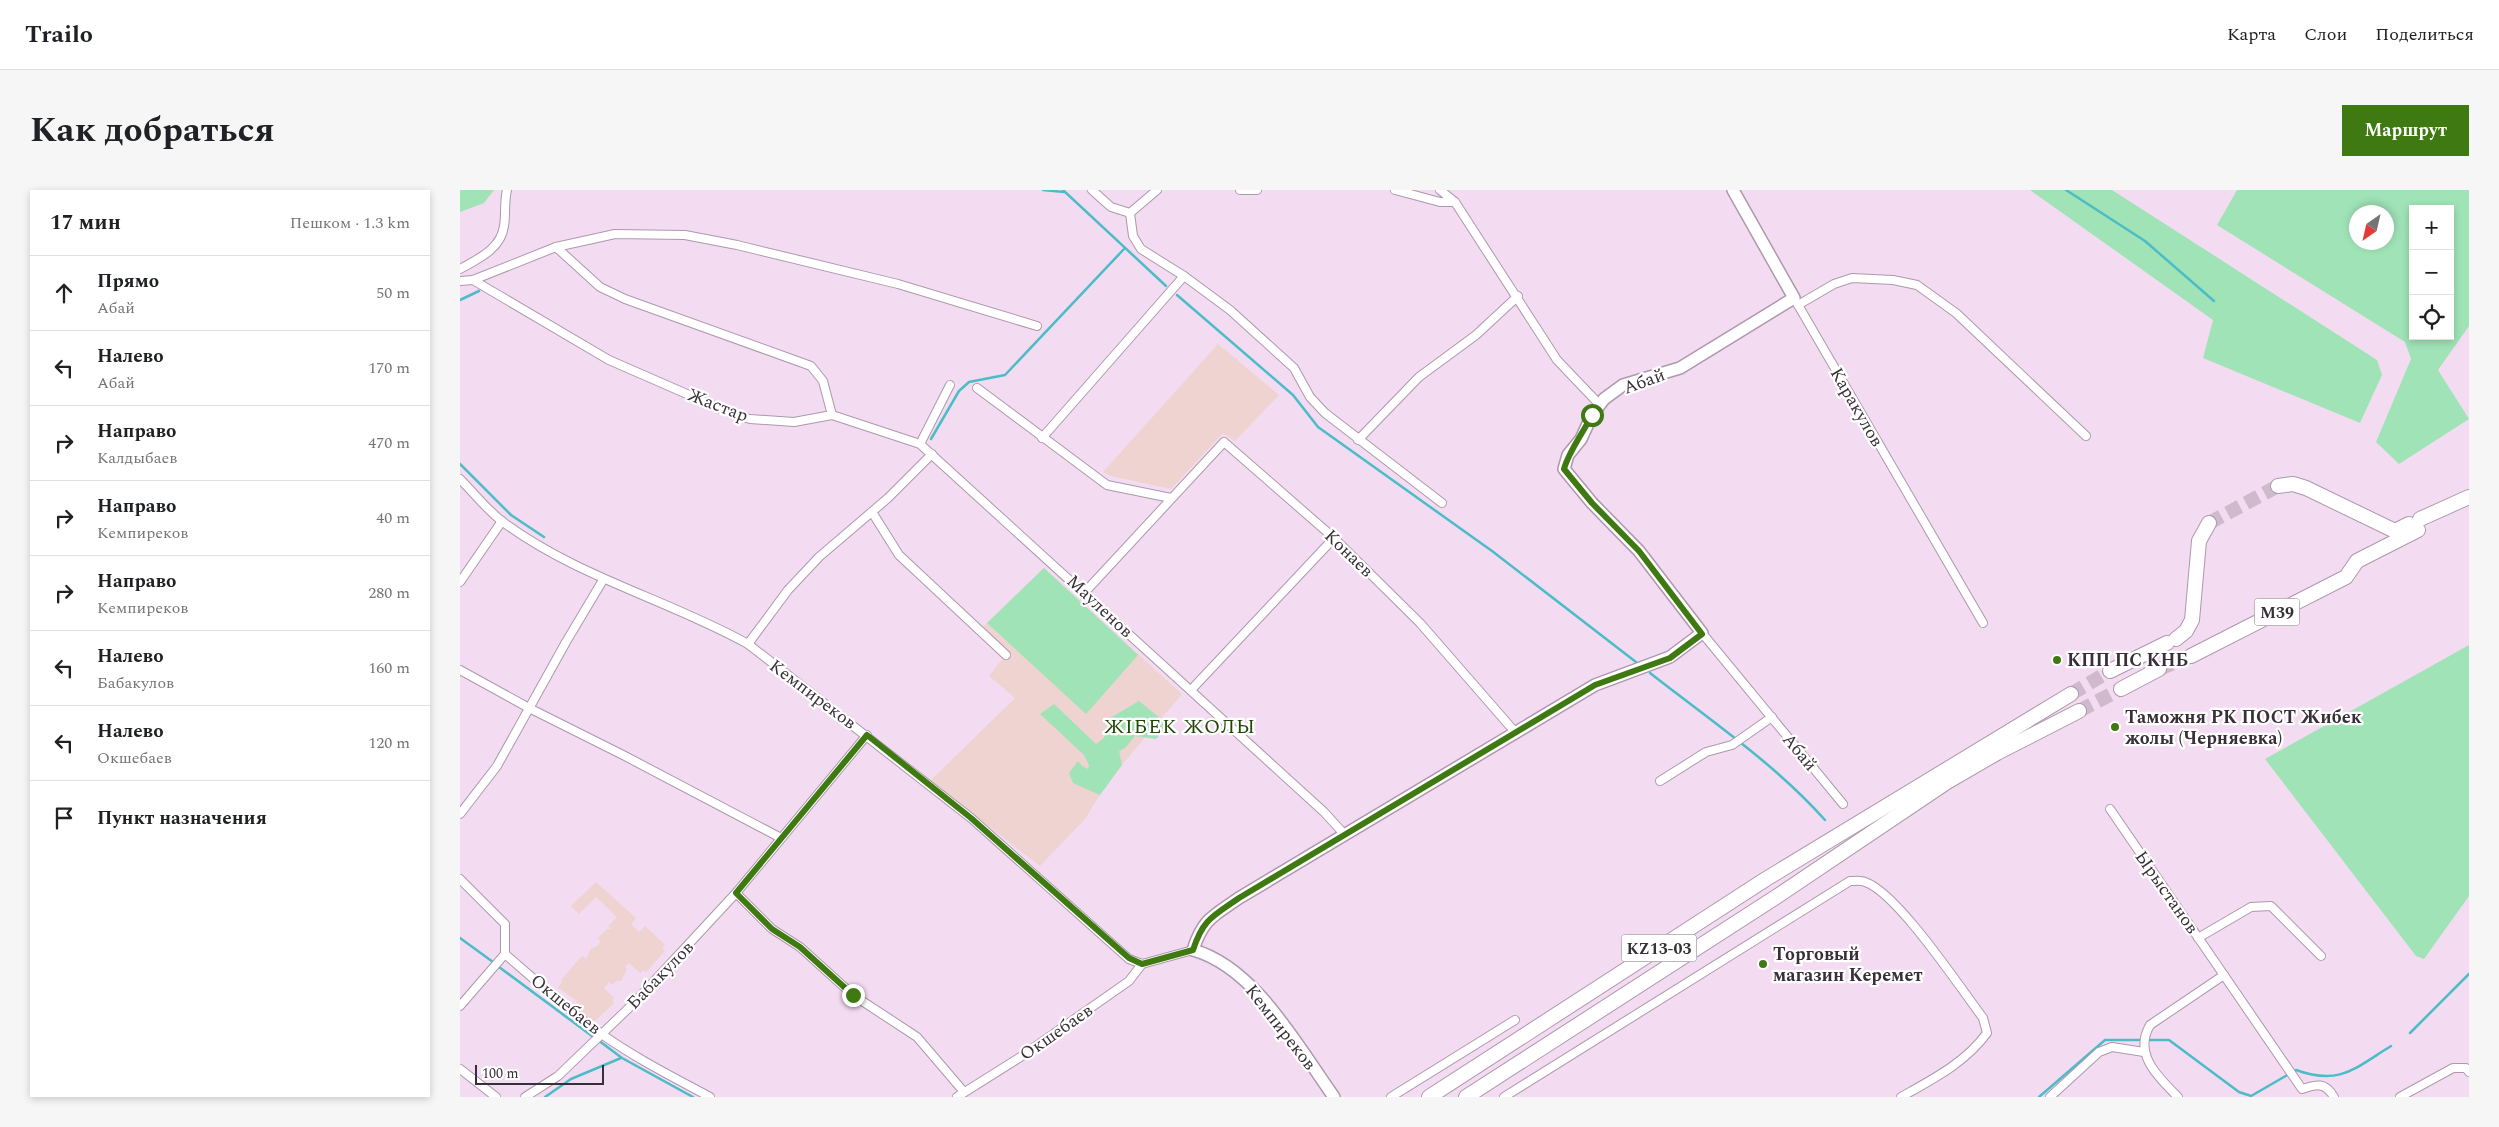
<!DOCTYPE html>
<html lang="ru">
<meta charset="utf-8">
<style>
body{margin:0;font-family:Spectral,serif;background:#f6f6f6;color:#202124}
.controls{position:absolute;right:15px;top:15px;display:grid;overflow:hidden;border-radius:0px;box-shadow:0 2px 8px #0003}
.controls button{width:45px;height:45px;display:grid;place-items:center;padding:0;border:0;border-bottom:1px solid #e0e0e0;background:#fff;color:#202124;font:25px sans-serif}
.compass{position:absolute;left:1889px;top:15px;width:45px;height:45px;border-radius:50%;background:#fff;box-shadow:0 2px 8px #0003;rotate:214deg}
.scale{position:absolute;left:15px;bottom:12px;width:129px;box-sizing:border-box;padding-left:5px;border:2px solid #383038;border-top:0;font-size:14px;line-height:18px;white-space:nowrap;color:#383038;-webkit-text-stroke:4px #fff;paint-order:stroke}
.stop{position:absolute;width:15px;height:15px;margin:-11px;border:4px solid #3e7911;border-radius:50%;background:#fff}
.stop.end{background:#3e7911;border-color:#fff;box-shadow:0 1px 5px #0008}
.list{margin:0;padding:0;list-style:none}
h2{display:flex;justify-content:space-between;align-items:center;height:65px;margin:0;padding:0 20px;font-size:21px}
h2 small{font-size:16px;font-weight:400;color:#757577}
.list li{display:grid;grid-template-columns:32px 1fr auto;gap:15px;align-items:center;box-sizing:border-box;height:75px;padding:0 20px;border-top:1px solid #e0e0e0}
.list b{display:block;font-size:19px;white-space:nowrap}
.list p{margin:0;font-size:16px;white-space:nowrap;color:#757577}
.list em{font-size:16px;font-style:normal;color:#757577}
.icon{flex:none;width:28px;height:28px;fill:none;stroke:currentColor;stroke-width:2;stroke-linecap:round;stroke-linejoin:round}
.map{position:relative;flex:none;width:2009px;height:907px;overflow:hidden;border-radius:0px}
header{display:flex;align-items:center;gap:30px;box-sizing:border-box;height:70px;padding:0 25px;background:#fff;border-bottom:1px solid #e0e0e0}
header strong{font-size:24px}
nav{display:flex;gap:28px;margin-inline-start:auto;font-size:18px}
.intro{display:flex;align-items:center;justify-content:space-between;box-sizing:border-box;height:120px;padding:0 30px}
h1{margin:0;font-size:35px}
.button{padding:12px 22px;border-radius:0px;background:#3e7911;color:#fff;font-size:18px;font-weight:700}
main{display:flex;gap:30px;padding:0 30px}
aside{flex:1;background:#fff;border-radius:0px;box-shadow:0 2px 8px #0003}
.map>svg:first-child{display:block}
</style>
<header>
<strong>Trailo</strong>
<nav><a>Карта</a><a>Слои</a><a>Поделиться</a></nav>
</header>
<div class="intro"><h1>Как добраться</h1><a class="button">Маршрут</a></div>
<main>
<aside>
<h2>17 мин<small>Пешком · 1.3 km</small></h2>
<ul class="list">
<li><svg class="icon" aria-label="ahead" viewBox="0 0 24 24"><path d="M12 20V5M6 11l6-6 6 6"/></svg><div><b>Прямо</b><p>Абай</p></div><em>50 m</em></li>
<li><svg class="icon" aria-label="left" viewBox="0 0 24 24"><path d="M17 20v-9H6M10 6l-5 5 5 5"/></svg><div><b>Налево</b><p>Абай</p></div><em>170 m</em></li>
<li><svg class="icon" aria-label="right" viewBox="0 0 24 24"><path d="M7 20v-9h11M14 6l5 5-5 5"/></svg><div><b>Направо</b><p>Калдыбаев</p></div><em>470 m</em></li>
<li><svg class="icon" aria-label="right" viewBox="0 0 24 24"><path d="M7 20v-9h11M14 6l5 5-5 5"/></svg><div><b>Направо</b><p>Кемпиреков</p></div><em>40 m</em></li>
<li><svg class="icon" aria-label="right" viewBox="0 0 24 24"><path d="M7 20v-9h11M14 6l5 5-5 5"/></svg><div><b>Направо</b><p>Кемпиреков</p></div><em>280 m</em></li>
<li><svg class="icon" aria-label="left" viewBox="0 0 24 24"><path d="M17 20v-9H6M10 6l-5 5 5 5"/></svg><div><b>Налево</b><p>Бабакулов</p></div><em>160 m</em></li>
<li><svg class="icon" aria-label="left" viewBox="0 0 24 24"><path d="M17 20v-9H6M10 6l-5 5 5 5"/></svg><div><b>Налево</b><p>Окшебаев</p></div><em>120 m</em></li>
<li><svg class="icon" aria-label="arrive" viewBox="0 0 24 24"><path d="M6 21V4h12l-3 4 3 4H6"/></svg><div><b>Пункт назначения</b></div></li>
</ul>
</aside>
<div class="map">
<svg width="2009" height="907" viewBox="0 0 2009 907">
<rect width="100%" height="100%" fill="#f3dcf1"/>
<g fill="#eed3d0">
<polygon points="758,154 819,205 775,251 763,243 711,299 651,286 643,282"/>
<polygon points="584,378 722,504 649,590 625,629 580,676 470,591 555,508 529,486 547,463 521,439"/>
<polygon points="136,692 176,728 171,734 179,742 185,736 205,755 202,758 205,761 186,782 183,780 180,783 169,773 165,777 167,779 161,791 156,791 152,795 149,792 144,798 154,808 152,810 154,813 133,833 110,820 117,811 98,798 102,792 101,790 122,766 126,769 131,759 139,755 140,750 138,748 147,739 151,739 148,736 157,727 136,707 119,724 111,716"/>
</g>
<g fill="#a0e3b7" fill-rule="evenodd">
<polygon points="0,0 34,0 24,13 0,22"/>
<polygon points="1570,0 1652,0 1917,170 1922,185 1900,233 1743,168 1753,130"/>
<path d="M1777,0H2009V136L1978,180L2009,229L1939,274L1916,252L1951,169L1945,152L1757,35ZM1953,19H1990V146H1953ZM1896,22H1926V52H1896Z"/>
<polygon points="584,378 678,465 626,524 527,433"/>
<polygon points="2009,455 2009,706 1964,769 1956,766 1805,569"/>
<polygon points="679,511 708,535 696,549 675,546 665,558 659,561 662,575 640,605 613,593 609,583 618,571 622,576 628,579 629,575 624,565 580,524 594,514 636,554 644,548 650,528"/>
</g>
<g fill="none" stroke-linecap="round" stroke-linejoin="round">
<g stroke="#4cbcc7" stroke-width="2.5">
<polyline points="583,0 604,2"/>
<polyline points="603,0 706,96"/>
<polyline points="1606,0 1685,51 1754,111"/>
<polyline points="717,105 833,205 858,237 1032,361 1176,472"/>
<polyline points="0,110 19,101"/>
<polyline points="471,249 499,201 509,192 545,185 664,59"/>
<polyline points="0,274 51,325 84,347"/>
<path d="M1190,483C1250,530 1314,573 1365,630"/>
<polyline points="0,748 33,772"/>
<polyline points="39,777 132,846"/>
<polyline points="1950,843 2009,784"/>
<polyline points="138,850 162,868 233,907"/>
<polyline points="85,907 111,889 161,868"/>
<path d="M1579,907L1645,850H1709L1779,902L1791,906L1836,880C1880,896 1895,878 1931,856"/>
</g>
<g stroke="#cebacc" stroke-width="14" stroke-dasharray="14 7" stroke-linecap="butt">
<polyline points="1749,333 1818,296"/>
<polyline points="1699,479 1731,466"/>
<polyline points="1611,504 1650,481"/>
<polyline points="1619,521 1661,499"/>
</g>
<defs>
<g id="minor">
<polyline points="632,0 651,17 670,23 673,46 681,59 724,86 770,120 834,178 850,207 865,223 982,313"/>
<polyline points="780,0 797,0"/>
<polyline points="935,0 980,12 995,12"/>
<polyline points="980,0 995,12 1097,170 1140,215"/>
<polyline points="670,23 697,0"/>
<polyline points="96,57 140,97 165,109 351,176 363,191 372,225"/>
<path d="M0,79C18,69 41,59 44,36C46,24 44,12 47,0"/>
<polyline points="13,90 149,170 275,225 290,229 334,232 372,225 460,254 864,622 885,645"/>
<polyline points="0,91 13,90 96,57 155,44 225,45 277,55 438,94 577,136"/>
<polyline points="1334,108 1523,433"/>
<polyline points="1338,115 1374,94 1392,88 1433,90 1457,95 1496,123 1626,246"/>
<polyline points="517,198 647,295 711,308"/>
<polyline points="582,248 724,86"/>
<polyline points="898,250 959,187 1016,145 1058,106"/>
<polyline points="460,254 490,195"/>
<path d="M0,289C14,303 27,320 43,332C117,387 209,410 288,454L511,628L669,769L682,774L733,760"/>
<polyline points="412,322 439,365 546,465"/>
<polyline points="0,392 42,331"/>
<polyline points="625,402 764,252 874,348 960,433 1055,542"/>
<polyline points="1242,443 1383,614"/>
<polyline points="288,454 328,400 359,367 428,308 472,264"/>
<polyline points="0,480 69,518 163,565 321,648"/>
<polyline points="731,500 874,348"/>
<polyline points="1200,591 1246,562 1272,555 1312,527"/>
<path d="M1650,619L1842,899C1857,894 1865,892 1874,907"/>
<polyline points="0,624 37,576 106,452 143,390"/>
<path d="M0,689L45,734V764C76,791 107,819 140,843C175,868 213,887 250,907"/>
<polyline points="276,703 312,739 340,757 393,805 457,847 504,902"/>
<polyline points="1738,748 1791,717 1811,716 1861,766"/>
<polyline points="0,816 45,764"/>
<polyline points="0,879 36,907"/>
<polyline points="65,907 98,886 174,813 276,703 407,545"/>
<polyline points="497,907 559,868 669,791 682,774"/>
<polyline points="931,907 1055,830"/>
<path d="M1044,907L1390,691C1394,691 1401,690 1405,692C1437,702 1501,799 1523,828L1527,843C1505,873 1473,889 1441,907"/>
<polyline points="1590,907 1639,862 1652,857 1684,862"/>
<path d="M1718,907C1698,887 1673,864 1690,835L1764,785"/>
<polyline points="1940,907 1993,878 2006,878 2009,882"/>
</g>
<path id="secondary" d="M874,907C838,857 795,777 733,760C743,729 753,726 779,708L1135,495L1210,467L1242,443L1179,361L1132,313L1104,279L1108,265L1121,249L1132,225L1144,209L1163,195L1220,178L1334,108L1273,0"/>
<g id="trunk">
<polyline points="1818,296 1833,294 1846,298 1935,341 1949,334"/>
<polyline points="1960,329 2009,307"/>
<polyline points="1716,449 1726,441 1732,430 1739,351 1749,333"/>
<polyline points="1731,466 1886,387 1897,371 1958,340"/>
<polyline points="1650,481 1707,453"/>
<polyline points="1661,499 1699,479"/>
<polyline points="969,907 1306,689 1611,504"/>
<polyline points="1006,907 1316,707 1487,592 1537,563 1619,521"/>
</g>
</defs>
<use href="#minor" stroke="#ad98ac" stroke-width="10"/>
<use href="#secondary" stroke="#ad98ac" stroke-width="14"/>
<use href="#trunk" stroke="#ad98ac" stroke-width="16"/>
<use href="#minor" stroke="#fff" stroke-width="8"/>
<use href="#secondary" stroke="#fff" stroke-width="11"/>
<use href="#trunk" stroke="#fff" stroke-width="14"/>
</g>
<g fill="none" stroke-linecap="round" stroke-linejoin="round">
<path stroke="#3e7911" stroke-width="6" d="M393,805L340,757L312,739L276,703L407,545L511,628L669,768L682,774L733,760C743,729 753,726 779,708L1135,495L1210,468L1242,444L1179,361L1132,313L1104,279C1109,261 1123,243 1132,225"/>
</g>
<g fill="#3e7911" stroke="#fff" stroke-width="2">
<circle cx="1597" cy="470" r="5"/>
<circle cx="1655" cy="537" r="5"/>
<circle cx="1303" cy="774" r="5"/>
</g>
<g text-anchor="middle" stroke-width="4.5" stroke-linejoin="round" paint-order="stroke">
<g fill="#fff" stroke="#746e74" stroke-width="1">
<rect x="1794.5" y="408.5" width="45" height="27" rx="4"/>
<rect x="1161.5" y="744.5" width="75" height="27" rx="4"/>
</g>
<g font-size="16" font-weight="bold" fill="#383038">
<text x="1817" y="428">M39</text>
<text x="1199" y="764">KZ13-03</text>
</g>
<g font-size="18" fill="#383038" stroke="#fff">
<text transform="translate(1184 191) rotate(-20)" y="6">Абай</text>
<text transform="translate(258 215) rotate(21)" y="6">Жастар</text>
<text transform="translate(1397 217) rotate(60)" y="6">Каракулов</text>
<text transform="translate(889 363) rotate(44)" y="6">Конаев</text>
<text transform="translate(640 416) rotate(43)" y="6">Мауленов</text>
<text transform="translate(353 504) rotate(37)" y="6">Кемпиреков</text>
<text transform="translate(1340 562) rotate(50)" y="6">Абай</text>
<text transform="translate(1707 702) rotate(55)" y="6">Ырыстанов</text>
<text transform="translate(200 785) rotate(-46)" y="6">Бабакулов</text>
<text transform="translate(106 814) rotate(39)" y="6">Окшебаев</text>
<text transform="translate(821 837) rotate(52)" y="6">Кемпиреков</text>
<text transform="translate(596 842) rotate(-35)" y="6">Окшебаев</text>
</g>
<g font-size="18" font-weight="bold" fill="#383038" stroke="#fff" text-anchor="start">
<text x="1607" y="476">КПП ПС КНБ</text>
<text x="1665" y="533">Таможня РК ПОСТ Жибек<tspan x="1665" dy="21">жолы (Черняевка)</tspan></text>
<text x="1313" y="770">Торговый<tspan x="1313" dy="21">магазин Керемет</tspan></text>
</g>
<g font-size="20" letter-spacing="1" fill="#214705" stroke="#fff">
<text x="720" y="543">ЖІБЕК ЖОЛЫ</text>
</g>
</g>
</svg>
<div class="controls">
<button>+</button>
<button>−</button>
<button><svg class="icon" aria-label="locate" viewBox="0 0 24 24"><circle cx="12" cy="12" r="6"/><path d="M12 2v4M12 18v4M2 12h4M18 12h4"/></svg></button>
</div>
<svg class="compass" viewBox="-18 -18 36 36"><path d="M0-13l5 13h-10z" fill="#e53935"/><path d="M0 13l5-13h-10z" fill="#757577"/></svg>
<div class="scale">100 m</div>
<div class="stop" style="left:1132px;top:225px"></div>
<div class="stop end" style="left:393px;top:805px"></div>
</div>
</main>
